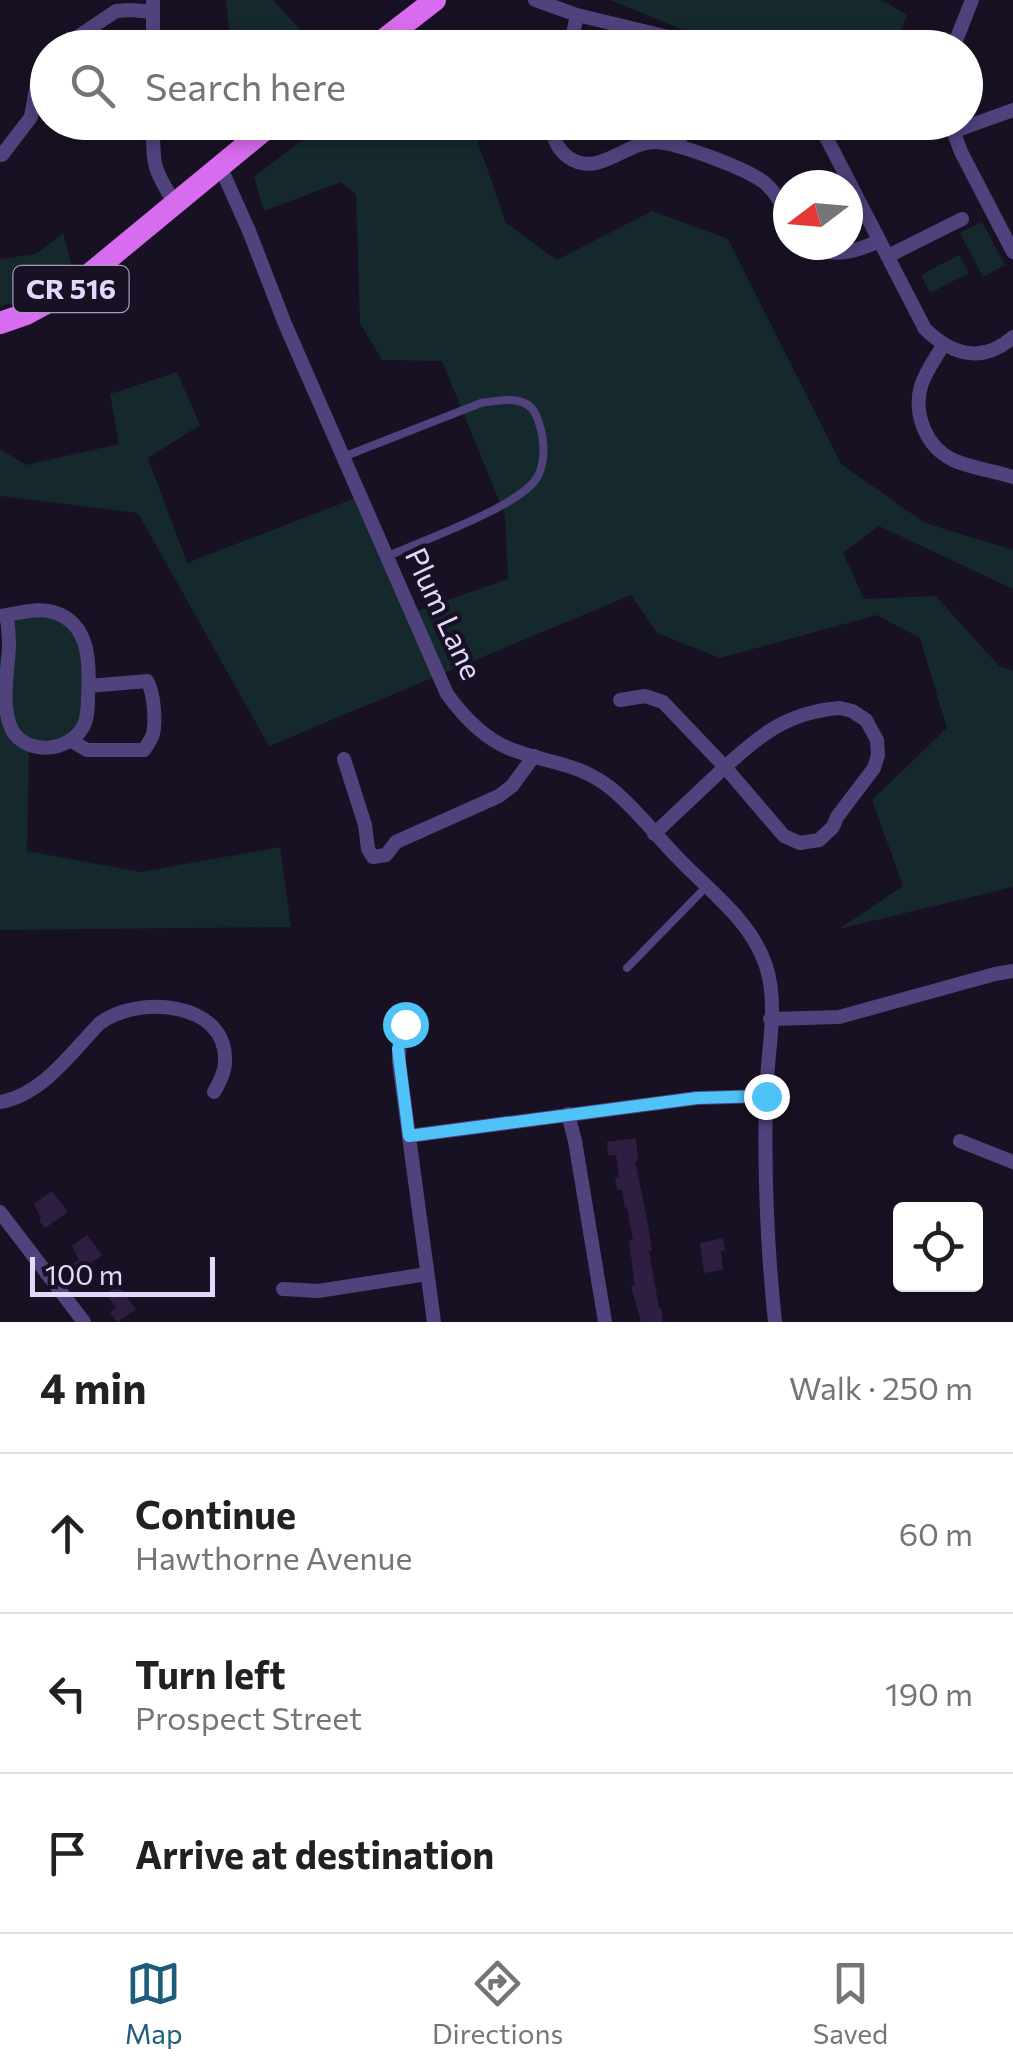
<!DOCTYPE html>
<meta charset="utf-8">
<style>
body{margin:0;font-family:Commissioner,sans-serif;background:#f6f6f6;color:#202124}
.controls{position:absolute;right:30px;bottom:30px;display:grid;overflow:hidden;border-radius:10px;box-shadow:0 5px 15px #0003}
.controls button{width:90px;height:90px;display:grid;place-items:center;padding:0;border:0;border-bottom:2px solid #e0e0e0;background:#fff;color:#202124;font:50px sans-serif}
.compass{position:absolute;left:773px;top:170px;width:90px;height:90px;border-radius:50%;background:#fff;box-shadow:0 5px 15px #0003;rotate:254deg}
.scale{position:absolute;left:30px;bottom:25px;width:185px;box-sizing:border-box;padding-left:10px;border:5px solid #e3d8fb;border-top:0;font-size:28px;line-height:35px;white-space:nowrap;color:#e3d8fb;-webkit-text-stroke:8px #181123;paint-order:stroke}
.stop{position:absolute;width:30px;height:30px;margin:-22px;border:8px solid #4fc3f7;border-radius:50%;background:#fff}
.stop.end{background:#4fc3f7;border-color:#fff;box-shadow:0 2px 10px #0008}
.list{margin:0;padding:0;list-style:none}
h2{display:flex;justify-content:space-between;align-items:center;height:130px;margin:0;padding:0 40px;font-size:42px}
h2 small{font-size:32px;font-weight:400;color:#757577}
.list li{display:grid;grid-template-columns:65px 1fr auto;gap:30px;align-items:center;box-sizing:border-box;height:160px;padding:0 40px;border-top:2px solid #e0e0e0}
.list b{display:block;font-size:38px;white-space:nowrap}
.list p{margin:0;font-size:32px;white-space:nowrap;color:#757577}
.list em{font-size:32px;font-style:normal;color:#757577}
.icon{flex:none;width:55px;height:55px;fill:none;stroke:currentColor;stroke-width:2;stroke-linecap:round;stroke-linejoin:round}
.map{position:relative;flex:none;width:1013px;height:1322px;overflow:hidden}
.search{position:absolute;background:#fff;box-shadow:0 5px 15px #0003;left:30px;right:30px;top:30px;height:110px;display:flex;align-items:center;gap:25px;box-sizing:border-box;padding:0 35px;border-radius:55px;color:#757577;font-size:38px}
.sheet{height:610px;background:#fff}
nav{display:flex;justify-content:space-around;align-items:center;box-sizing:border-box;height:140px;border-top:2px solid #e0e0e0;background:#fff;font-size:28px;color:#757577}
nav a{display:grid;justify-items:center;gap:5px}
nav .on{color:#1d5d7b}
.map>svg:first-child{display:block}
</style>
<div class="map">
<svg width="1013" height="1322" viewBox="0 0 1013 1322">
<rect width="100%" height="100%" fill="#181123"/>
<g fill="#15292d">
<polygon points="226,0 273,0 316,47 231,47"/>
<polygon points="610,0 882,0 907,15 896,43 874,47 725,47"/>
<polygon points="324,123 471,123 506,223 557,260 652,211 728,239 841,464 925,523 1013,550 1013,589 879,526 843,553 864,599 936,596 999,666 1013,671 1013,887 839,929 903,886 872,800 947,728 920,638 877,615 720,658 657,633 631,595 269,746 138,513 0,496 0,449 26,465 119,444 110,394 177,372 200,425 148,458 187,563 358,497 408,614 508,579 505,515 442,361 382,360 360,323 356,195 341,182 264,211 254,177"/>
<polygon points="982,222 1005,265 983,277 960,233"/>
<path d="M63,233L73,270C51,288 28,301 0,306V259L36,254Z"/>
<polygon points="959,255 969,273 930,293 921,275"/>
<polygon points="35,609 78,629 86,670 80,730 29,750 27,851 141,872 280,847 291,927 0,930 0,662 6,622"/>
</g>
<g fill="#2e1f42">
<polygon points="636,1138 638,1161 635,1161 647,1219 652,1250 649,1251 659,1308 661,1307 663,1322 641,1322 631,1286 635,1285 629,1241 633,1240 627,1207 625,1208 622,1190 617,1190 615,1178 619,1177 616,1155 608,1155 607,1142"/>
<polygon points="52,1191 68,1212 45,1228 39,1220 41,1218 34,1204"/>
<polygon points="87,1235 102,1255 79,1272 73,1264 79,1260 72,1246"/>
<polygon points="723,1238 725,1250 721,1251 723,1270 704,1273 700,1243"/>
<polygon points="118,1285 136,1310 117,1322 110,1312 116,1307 106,1294"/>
</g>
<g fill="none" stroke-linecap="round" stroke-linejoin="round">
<g stroke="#50427d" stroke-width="8">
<polyline points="765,128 766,122"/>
<path d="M343,457L481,403C500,400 527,394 536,415C544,434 547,457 538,476C522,506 421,541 388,556"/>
<polyline points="627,968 706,887"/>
</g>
<g stroke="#50427d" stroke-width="14">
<polyline points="535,0 577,15 714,48"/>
<polyline points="61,48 116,11 131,10 153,12"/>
<polyline points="153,48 153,0"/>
<polyline points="570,48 577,15"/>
<polyline points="953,48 972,0"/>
<path d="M153,122C153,163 152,168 175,203"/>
<path d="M553,122C552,137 556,148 568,157C598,179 625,141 656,142C678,143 751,170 766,184C776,193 782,205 788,217"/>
<path d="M815,122L827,139L925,329C952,355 983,364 1013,337"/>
<polyline points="950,122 961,152 1013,252"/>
<polyline points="952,132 1013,110"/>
<polyline points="677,146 686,122"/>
<polyline points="2,155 31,117 39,71 48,58"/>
<path d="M220,166L249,231L285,324L447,694C463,716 482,737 508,748C546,764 578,761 613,790C636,809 655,834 676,856C708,890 751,920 766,966C779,1006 767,1054 766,1095C764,1171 767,1246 775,1322"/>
<path d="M809,245C835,259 854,252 879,241"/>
<polyline points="888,256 962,219"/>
<path d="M943,345C936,358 925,372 921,386C913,414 926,447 953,460C971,468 994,471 1013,477"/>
<path d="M0,616C17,614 36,607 53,612C91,623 90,665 88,697C88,706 88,718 83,727C69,752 27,756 12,730C0,705 8,673 9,646C9,636 8,626 7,616"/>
<polyline points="620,700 645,696 663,702 725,767 654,834"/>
<path d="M840,708L852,711L866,720L877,740L878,755L874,768L837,817L833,827L819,840L800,843L784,836L725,767C761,734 788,712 840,708Z"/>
<path d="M70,740L87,750H144C146,747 152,738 153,734C156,721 154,692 147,681L89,686"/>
<polyline points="344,759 365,825 368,849 373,857 386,855 396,842 499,796 512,786 534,756"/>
<path d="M414,1011C402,1027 398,1042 399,1062L434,1322"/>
<polyline points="770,1019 839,1017 995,974 1013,971"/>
<path d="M0,1102C42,1095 71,1053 99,1024C135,995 228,1000 225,1062C225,1073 219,1083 214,1092"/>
<polyline points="568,1114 575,1141 605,1322"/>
<polyline points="409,1136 697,1098 766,1096"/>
<polyline points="960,1141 1013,1162"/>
<polyline points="0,1212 84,1322"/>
<polyline points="283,1289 318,1291 427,1274"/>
</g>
<g stroke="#d86cee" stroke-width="22">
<polyline points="373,48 435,0"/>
<polyline points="0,323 26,314 69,291 274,122"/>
</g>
</g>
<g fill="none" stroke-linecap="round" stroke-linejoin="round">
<polyline stroke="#4fc3f7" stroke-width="12" points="405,1024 398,1049 409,1136 697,1098 766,1096"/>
</g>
<g text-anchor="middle" stroke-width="9" stroke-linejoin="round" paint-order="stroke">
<rect fill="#181123" stroke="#a69cba" stroke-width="2.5" x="13.5" y="266" width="115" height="46" rx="8"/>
<g font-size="28" font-weight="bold" fill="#e3d8fb">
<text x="71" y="299">CR 516</text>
</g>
<g font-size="30" fill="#e3d8fb" stroke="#181123">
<text transform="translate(443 614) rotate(65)" y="10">Plum Lane</text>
</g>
</g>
</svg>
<div class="controls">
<button><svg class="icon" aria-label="locate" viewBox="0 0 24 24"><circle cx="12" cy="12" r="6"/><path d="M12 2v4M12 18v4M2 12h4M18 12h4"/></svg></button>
</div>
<svg class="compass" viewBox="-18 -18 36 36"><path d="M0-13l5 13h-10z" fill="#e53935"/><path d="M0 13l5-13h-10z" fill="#757577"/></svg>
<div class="scale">100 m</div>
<div class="stop" style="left:405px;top:1024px"></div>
<div class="stop end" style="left:766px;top:1096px"></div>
<div class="search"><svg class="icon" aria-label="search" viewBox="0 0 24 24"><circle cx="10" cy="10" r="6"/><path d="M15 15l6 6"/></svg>Search here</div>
</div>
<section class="sheet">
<h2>4 min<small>Walk · 250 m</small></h2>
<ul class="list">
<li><svg class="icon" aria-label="ahead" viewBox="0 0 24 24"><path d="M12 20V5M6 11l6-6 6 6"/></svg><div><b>Continue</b><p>Hawthorne Avenue</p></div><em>60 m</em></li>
<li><svg class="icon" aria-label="left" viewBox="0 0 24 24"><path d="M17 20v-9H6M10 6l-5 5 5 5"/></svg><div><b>Turn left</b><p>Prospect Street</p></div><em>190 m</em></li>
<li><svg class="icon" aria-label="arrive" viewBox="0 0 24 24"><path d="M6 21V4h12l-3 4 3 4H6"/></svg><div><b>Arrive at destination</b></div></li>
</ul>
</section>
<nav>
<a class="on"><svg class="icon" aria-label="map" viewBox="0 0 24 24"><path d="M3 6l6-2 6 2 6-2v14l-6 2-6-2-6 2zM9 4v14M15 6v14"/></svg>Map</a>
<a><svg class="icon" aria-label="directions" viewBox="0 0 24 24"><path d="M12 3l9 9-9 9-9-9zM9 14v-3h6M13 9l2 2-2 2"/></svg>Directions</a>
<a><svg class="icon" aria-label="saved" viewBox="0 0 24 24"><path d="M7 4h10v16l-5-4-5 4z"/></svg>Saved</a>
</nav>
